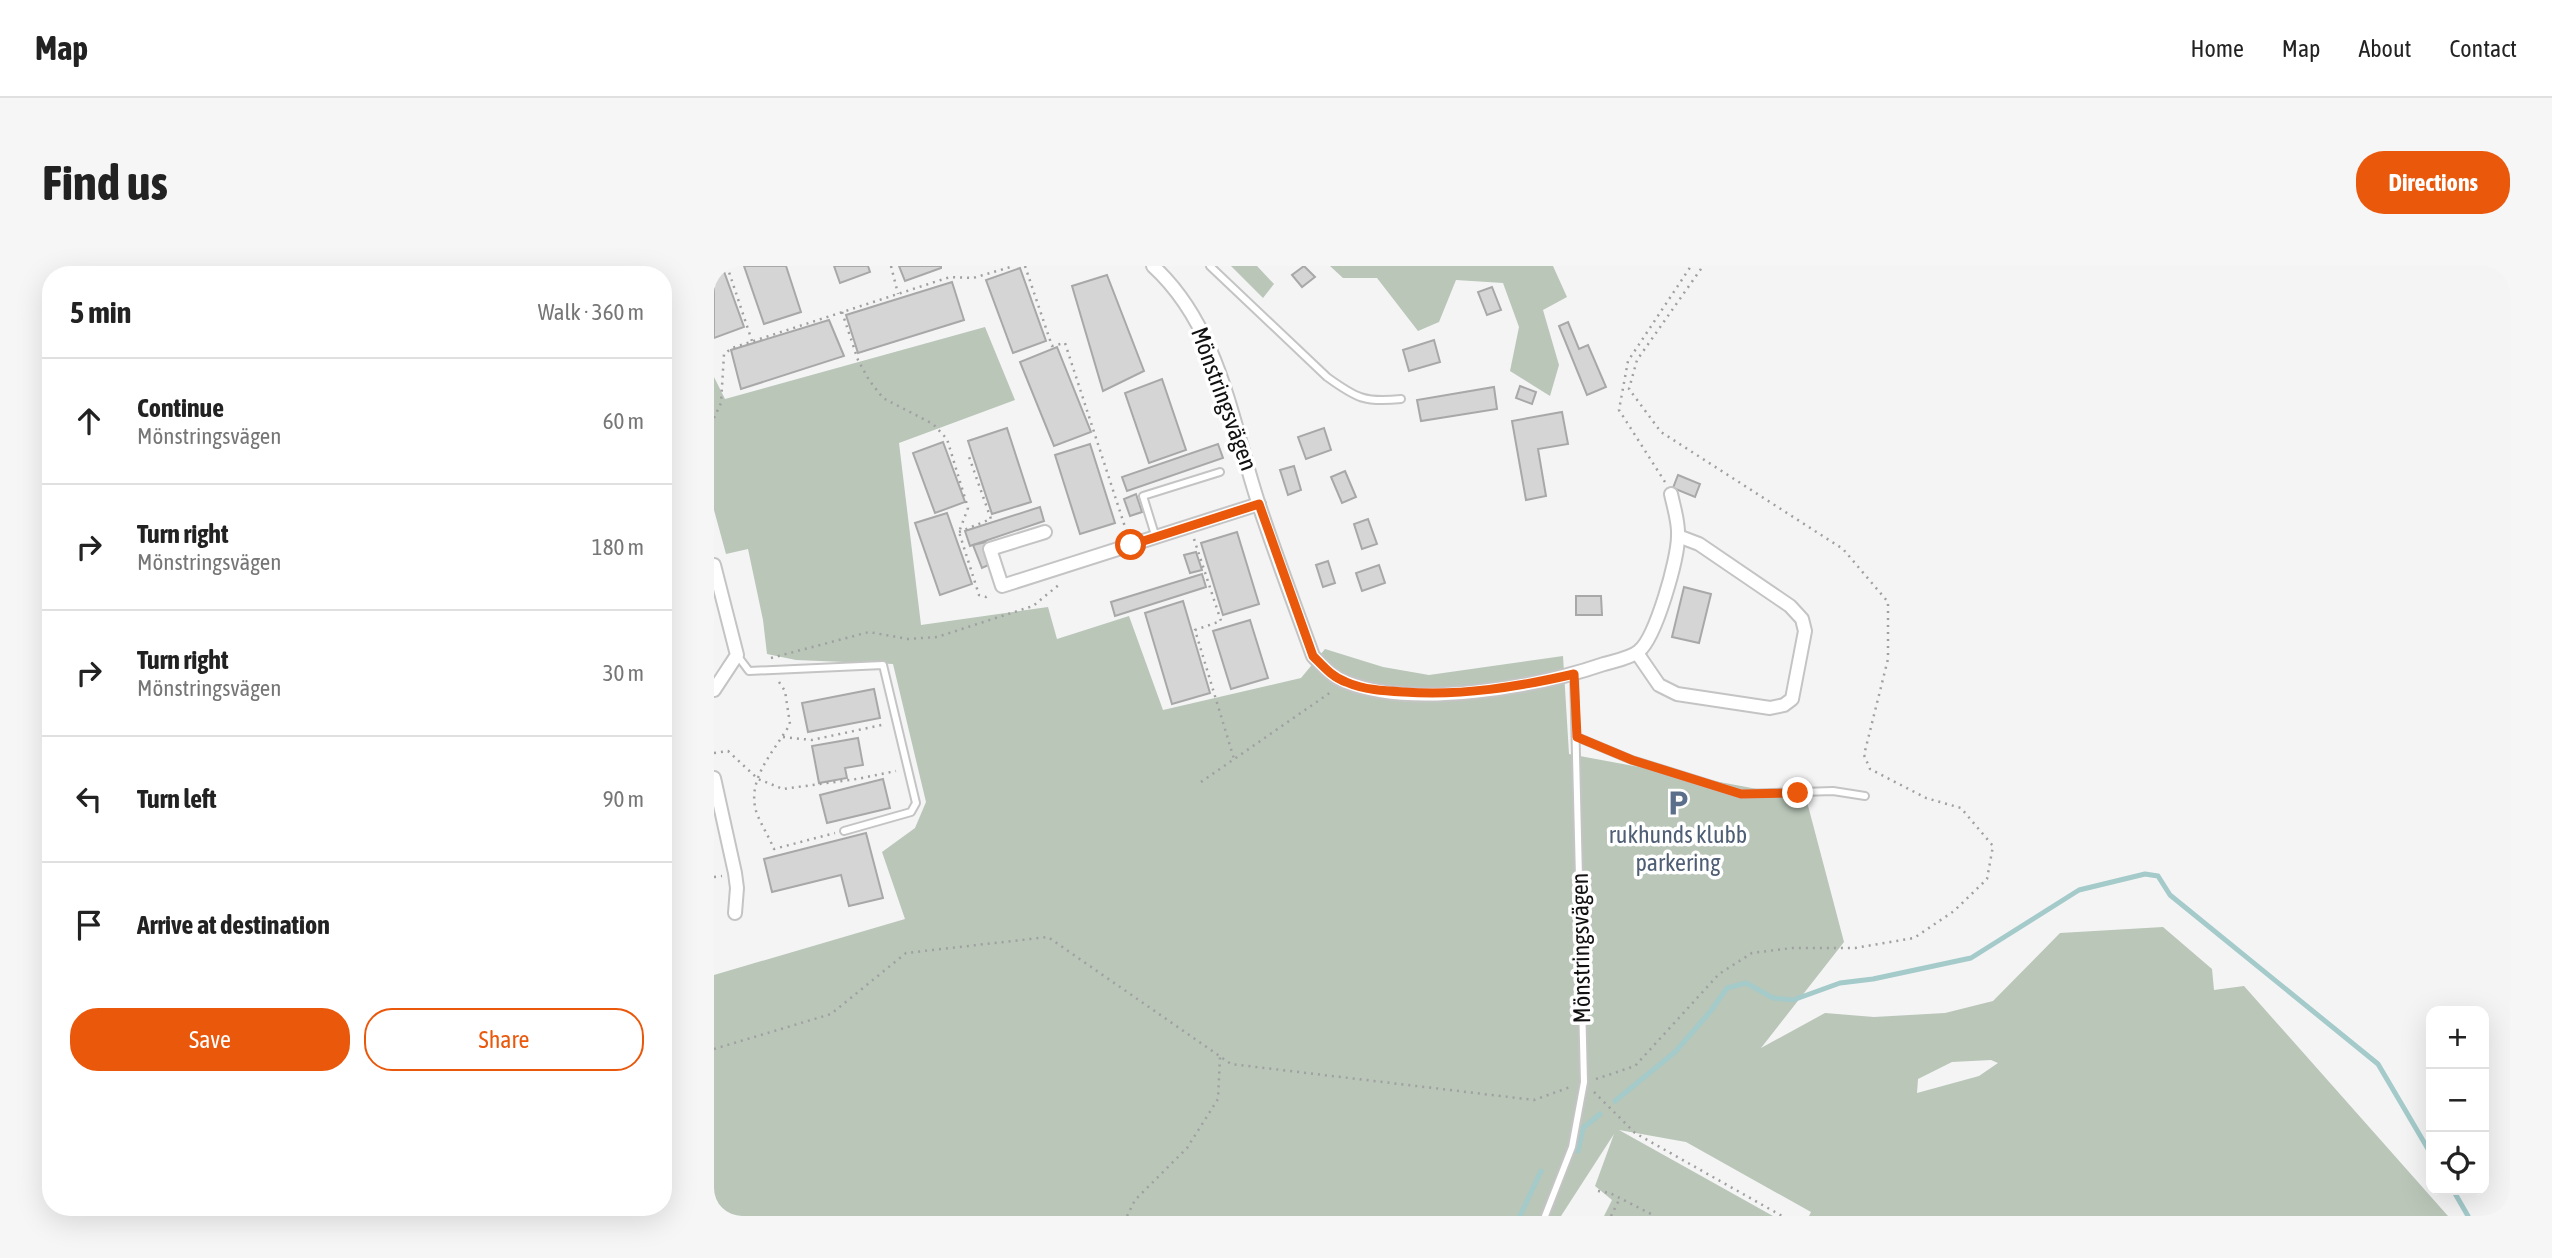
<!DOCTYPE html>
<meta charset="utf-8">
<style>
body{margin:0;font-family:"Asap Condensed",sans-serif;background:#f6f6f6;color:#222}
.controls{position:absolute;right:21px;bottom:21px;display:grid;overflow:hidden;border-radius:14px;box-shadow:0 7px 28px #0002}
.controls button{width:63px;height:63px;display:grid;place-items:center;padding:0;border:0;border-bottom:2px solid #e0e0e0;background:#fff;color:#222;font:35px sans-serif}
.stop{position:absolute;width:21px;height:21px;margin:-16px;border:5px solid #ea580c;border-radius:50%;background:#fff}
.stop.end{background:#ea580c;border-color:#fff;box-shadow:0 2px 7px #0008}
.list{margin:0;padding:0;list-style:none}
h2{display:flex;justify-content:space-between;align-items:center;height:91px;margin:0;padding:0 28px;font-size:30px}
h2 small{font-size:23px;font-weight:400;color:#767676}
.list li{display:grid;grid-template-columns:46px 1fr auto;gap:21px;align-items:center;box-sizing:border-box;height:126px;padding:0 28px;border-top:2px solid #e0e0e0}
.list b{display:block;font-size:26px;white-space:nowrap}
.list p{margin:0;font-size:23px;white-space:nowrap;color:#767676}
.list em{font-size:23px;font-style:normal;color:#767676}
.actions{display:flex;gap:14px;padding:21px 28px}
.actions a{flex:1;padding:16px 0;border:2px solid #ea580c;border-radius:28px;text-align:center;font-size:24px;color:#ea580c}
.actions .main{background:#ea580c;color:#fff}
.icon{flex:none;width:38px;height:38px;fill:none;stroke:currentColor;stroke-width:2;stroke-linecap:round;stroke-linejoin:round}
.map{position:relative;flex:none;width:1796px;height:950px;overflow:hidden;border-radius:28px}
header{display:flex;align-items:center;gap:42px;box-sizing:border-box;height:98px;padding:0 35px;background:#fff;border-bottom:2px solid #e0e0e0}
header strong{font-size:33px}
nav{display:flex;gap:38px;margin-inline-start:auto;font-size:24px}
.intro{display:flex;align-items:center;justify-content:space-between;box-sizing:border-box;height:168px;padding:0 42px}
h1{margin:0;font-size:49px}
.button{padding:18px 32px;border-radius:28px;background:#ea580c;color:#fff;font-size:24px;font-weight:700}
main{display:flex;gap:42px;padding:0 42px}
aside{flex:1;background:#fff;border-radius:28px;box-shadow:0 7px 28px #0002}
.map>svg:first-child{display:block}
</style>
<header>
<strong>Map</strong>
<nav><a>Home</a><a>Map</a><a>About</a><a>Contact</a></nav>
</header>
<div class="intro"><h1>Find us</h1><a class="button">Directions</a></div>
<main>
<aside>
<h2>5 min<small>Walk · 360 m</small></h2>
<ul class="list">
<li><svg class="icon" aria-label="ahead" viewBox="0 0 24 24"><path d="M12 20V5M6 11l6-6 6 6"/></svg><div><b>Continue</b><p>Mönstringsvägen</p></div><em>60 m</em></li>
<li><svg class="icon" aria-label="right" viewBox="0 0 24 24"><path d="M7 20v-9h11M14 6l5 5-5 5"/></svg><div><b>Turn right</b><p>Mönstringsvägen</p></div><em>180 m</em></li>
<li><svg class="icon" aria-label="right" viewBox="0 0 24 24"><path d="M7 20v-9h11M14 6l5 5-5 5"/></svg><div><b>Turn right</b><p>Mönstringsvägen</p></div><em>30 m</em></li>
<li><svg class="icon" aria-label="left" viewBox="0 0 24 24"><path d="M17 20v-9H6M10 6l-5 5 5 5"/></svg><div><b>Turn left</b></div><em>90 m</em></li>
<li><svg class="icon" aria-label="arrive" viewBox="0 0 24 24"><path d="M6 21V4h12l-3 4 3 4H6"/></svg><div><b>Arrive at destination</b></div></li>
</ul>
<div class="actions"><a class="main">Save</a><a>Share</a></div>
</aside>
<div class="map">
<svg width="1796" height="950" viewBox="0 0 1796 950">
<rect width="100%" height="100%" fill="#f4f4f5"/>
<g fill="#b9c6b8" fill-rule="evenodd">
<polygon points="517,0 543,0 560,18 549,32"/>
<polygon points="616,0 839,0 853,31 829,44 845,99 836,130 796,105 805,61 789,17 742,14 725,56 704,65 663,12 629,12"/>
<path d="M271,61L301,134L185,177L207,359L334,341L343,373L415,350L449,444L587,412L611,383L669,401L715,409L849,390L855,488L1092,532L1130,676L1047,782L1111,747L1160,751L1231,747L1279,735L1346,667L1449,661L1498,703L1500,724L1530,720L1734,950H1095L1097,946L972,876L905,864L1059,950H890L898,934L881,920L900,868L847,950H0V709L191,653L168,586L201,562L212,536L179,398L82,394L53,388L49,354L34,283L12,288L0,244V111L11,133ZM1277,794L1284,797L1265,810L1203,827L1204,813L1238,796Z"/>
</g>
<g fill="none" stroke-linecap="round" stroke-linejoin="round">
<g stroke="#a4caca" stroke-width="5">
<polyline points="901,835 961,786 996,746 1013,722 1032,717 1059,732 1079,734 1126,717 1159,713 1257,692 1365,624 1431,608 1444,610 1456,629 1664,798 1717,888"/>
<polyline points="864,885 869,862 886,848"/>
<polyline points="1739,924 1754,950"/>
<polyline points="806,950 827,905"/>
</g>
</g>
<g fill="#d5d5d6" stroke="#a8a8a9" stroke-width="2">
<polygon points="0,0 8,0 30,61 0,72"/>
<polygon points="30,0 72,0 87,46 50,58"/>
<polygon points="120,0 154,0 156,6 126,17"/>
<polygon points="185,0 227,0 227,2 191,15"/>
<polygon points="590,0 601,11 588,21 578,9"/>
<polygon points="306,2 332,75 299,87 272,14"/>
<polygon points="393,9 430,105 389,125 358,20"/>
<polygon points="238,16 250,54 144,87 132,49"/>
<polygon points="778,21 787,44 773,49 764,26"/>
<polygon points="115,54 130,90 27,123 17,84"/>
<polygon points="854,56 865,83 874,79 892,121 873,129 845,60"/>
<polygon points="720,74 726,96 695,105 689,84"/>
<polygon points="343,81 377,166 340,180 306,96"/>
<polygon points="448,113 472,184 435,197 411,127"/>
<polygon points="806,120 822,126 818,138 802,132"/>
<polygon points="780,121 783,143 707,155 703,134"/>
<polygon points="848,146 854,178 824,183 832,230 812,234 798,155"/>
<polygon points="293,162 317,236 278,248 254,175"/>
<polygon points="610,162 617,184 592,193 584,171"/>
<polygon points="229,176 251,236 221,247 199,187"/>
<polygon points="376,178 401,257 366,268 341,189"/>
<polygon points="504,178 509,192 413,225 408,211"/>
<polygon points="580,200 587,224 574,229 566,204"/>
<polygon points="631,205 642,231 628,237 617,211"/>
<polygon points="964,209 986,218 981,231 959,222"/>
<polygon points="422,228 428,246 416,250 410,233"/>
<polygon points="326,241 330,255 256,280 251,265"/>
<polygon points="233,247 258,318 226,329 201,257"/>
<polygon points="654,253 663,278 648,283 640,258"/>
<polygon points="523,266 545,338 509,349 487,277"/>
<polygon points="272,276 279,297 268,302 259,279"/>
<polygon points="482,286 488,304 476,307 470,289"/>
<polygon points="614,295 621,317 609,321 602,299"/>
<polygon points="665,299 671,317 648,325 642,307"/>
<polygon points="488,308 492,321 401,350 397,336"/>
<polygon points="970,321 997,328 985,377 958,371"/>
<polygon points="862,330 887,330 888,349 862,349"/>
<polygon points="469,335 496,427 458,438 431,347"/>
<polygon points="536,354 554,412 517,423 499,365"/>
<polygon points="160,423 166,452 94,466 88,437"/>
<polygon points="144,472 149,499 131,502 133,512 105,517 98,480"/>
<polygon points="169,513 176,542 113,557 106,529"/>
<polygon points="152,567 169,632 135,640 127,609 58,626 50,593"/>
</g>
<g fill="none" stroke-linecap="round" stroke-linejoin="round">
<defs>
<g id="service">
<path d="M496,0L613,111C642,132 651,137 687,133"/>
<polyline points="442,272 429,230 506,206"/>
<polyline points="23,389 35,405 169,399 202,537 197,546 130,565"/>
<polyline points="863,471 918,494 1027,528 1119,525 1151,530"/>
<polyline points="831,950 858,881 870,816 860,408"/>
</g>
<g id="minor">
<path d="M439,0C506,61 518,158 545,239C562,290 581,340 599,390C609,400 618,411 632,416C699,443 823,421 890,398C900,395 917,392 925,385C942,371 964,293 964,270C965,257 960,242 957,228"/>
<polyline points="331,266 276,283 288,320 545,238"/>
<polyline points="0,299 23,389 0,424"/>
<polyline points="923,387 945,419 963,428 1056,442 1070,439 1078,433 1091,365 1088,353 1076,340 985,278 964,270"/>
<polyline points="0,512 21,607 23,622 21,647"/>
</g>
</defs>
<use href="#service" stroke="#c4c4c5" stroke-width="10"/>
<use href="#minor" stroke="#c4c4c5" stroke-width="16"/>
<g stroke="#a0a0a0" stroke-width="2.5" stroke-dasharray="2 5" stroke-linecap="butt">
<polyline points="13,0 38,75"/>
<polyline points="177,0 184,28"/>
<polyline points="311,0 338,80 351,77 412,264"/>
<polyline points="128,46 144,94 155,114 169,132 219,158 233,173 254,242 245,266 265,329 272,331 277,328"/>
<polyline points="0,152 7,137 10,88 18,82 236,11 259,12 300,0"/>
<polyline points="951,216 905,144 914,95 977,0"/>
<polyline points="245,266 277,253 254,188"/>
<polyline points="480,273 507,355 481,364 520,493"/>
<polyline points="57,392 155,366 194,373 223,371 319,340 347,317"/>
<path d="M65,416L71,425L76,458C60,486 31,514 43,548C48,560 55,571 60,583L121,567"/>
<polyline points="69,471 98,474 172,458"/>
<polyline points="0,487 14,485 44,513 69,523 143,513 182,505"/>
<polyline points="487,516 617,426"/>
<polyline points="0,611 8,610"/>
<polyline points="0,783 117,748 192,687 334,671 517,798 820,834 859,820"/>
<polyline points="882,813 921,800 1005,708 1038,687 1078,682 1141,682 1200,672 1240,645 1273,613 1279,580 1247,542 1212,532 1156,503 1150,489 1174,393 1174,336 1129,283 947,166 915,123 923,94 989,0"/>
<polyline points="880,826 921,867 1068,950"/>
<polyline points="884,925 896,927 941,950"/>
<polyline points="413,950 421,934 473,882 504,833 506,791"/>
<polyline points="897,950 906,932"/>
</g>
<use href="#service" stroke="#fff" stroke-width="6"/>
<use href="#minor" stroke="#fff" stroke-width="12"/>
</g>
<g fill="none" stroke-linecap="round" stroke-linejoin="round">
<path stroke="#ea580c" stroke-width="9" d="M417,279L545,238L599,390C609,400 618,411 632,416C650,424 671,425 690,426C748,430 804,421 860,408L863,471L918,494L1027,528L1084,527"/>
</g>
<defs>
<symbol id="parking-bare" viewBox="-9 -9 18 18"><path d="M-3.5-5.5H1a3.5 3.5 0 0 1 0 7H-1V5.5H-3.5ZM-1-3.4V-.6H.8a1.4 1.4 0 0 0 0-2.8Z" fill="#5c6f8a" stroke="#fff" stroke-width="2.5" paint-order="stroke"/></symbol>
</defs>
<g fill-rule="evenodd">
<use href="#parking-bare" x="945" y="518" width="38" height="38"/>
</g>
<g text-anchor="middle" stroke-width="7" stroke-linejoin="round" paint-order="stroke">
<g font-size="24" fill="#111" stroke="#fff">
<text transform="translate(510 133) rotate(70)" y="8">Mönstringsvägen</text>
<text transform="translate(867 682) rotate(-91)" y="8">Mönstringsvägen</text>
</g>
<g font-size="24" fill="#4e5e75" stroke="#fff">
<text x="964" y="577">rukhunds klubb<tspan x="964" dy="28">parkering</tspan></text>
</g>
</g>
</svg>
<div class="controls">
<button>+</button>
<button>−</button>
<button><svg class="icon" aria-label="locate" viewBox="0 0 24 24"><circle cx="12" cy="12" r="6"/><path d="M12 2v4M12 18v4M2 12h4M18 12h4"/></svg></button>
</div>
<div class="stop" style="left:417px;top:279px"></div>
<div class="stop end" style="left:1084px;top:527px"></div>
</div>
</main>
